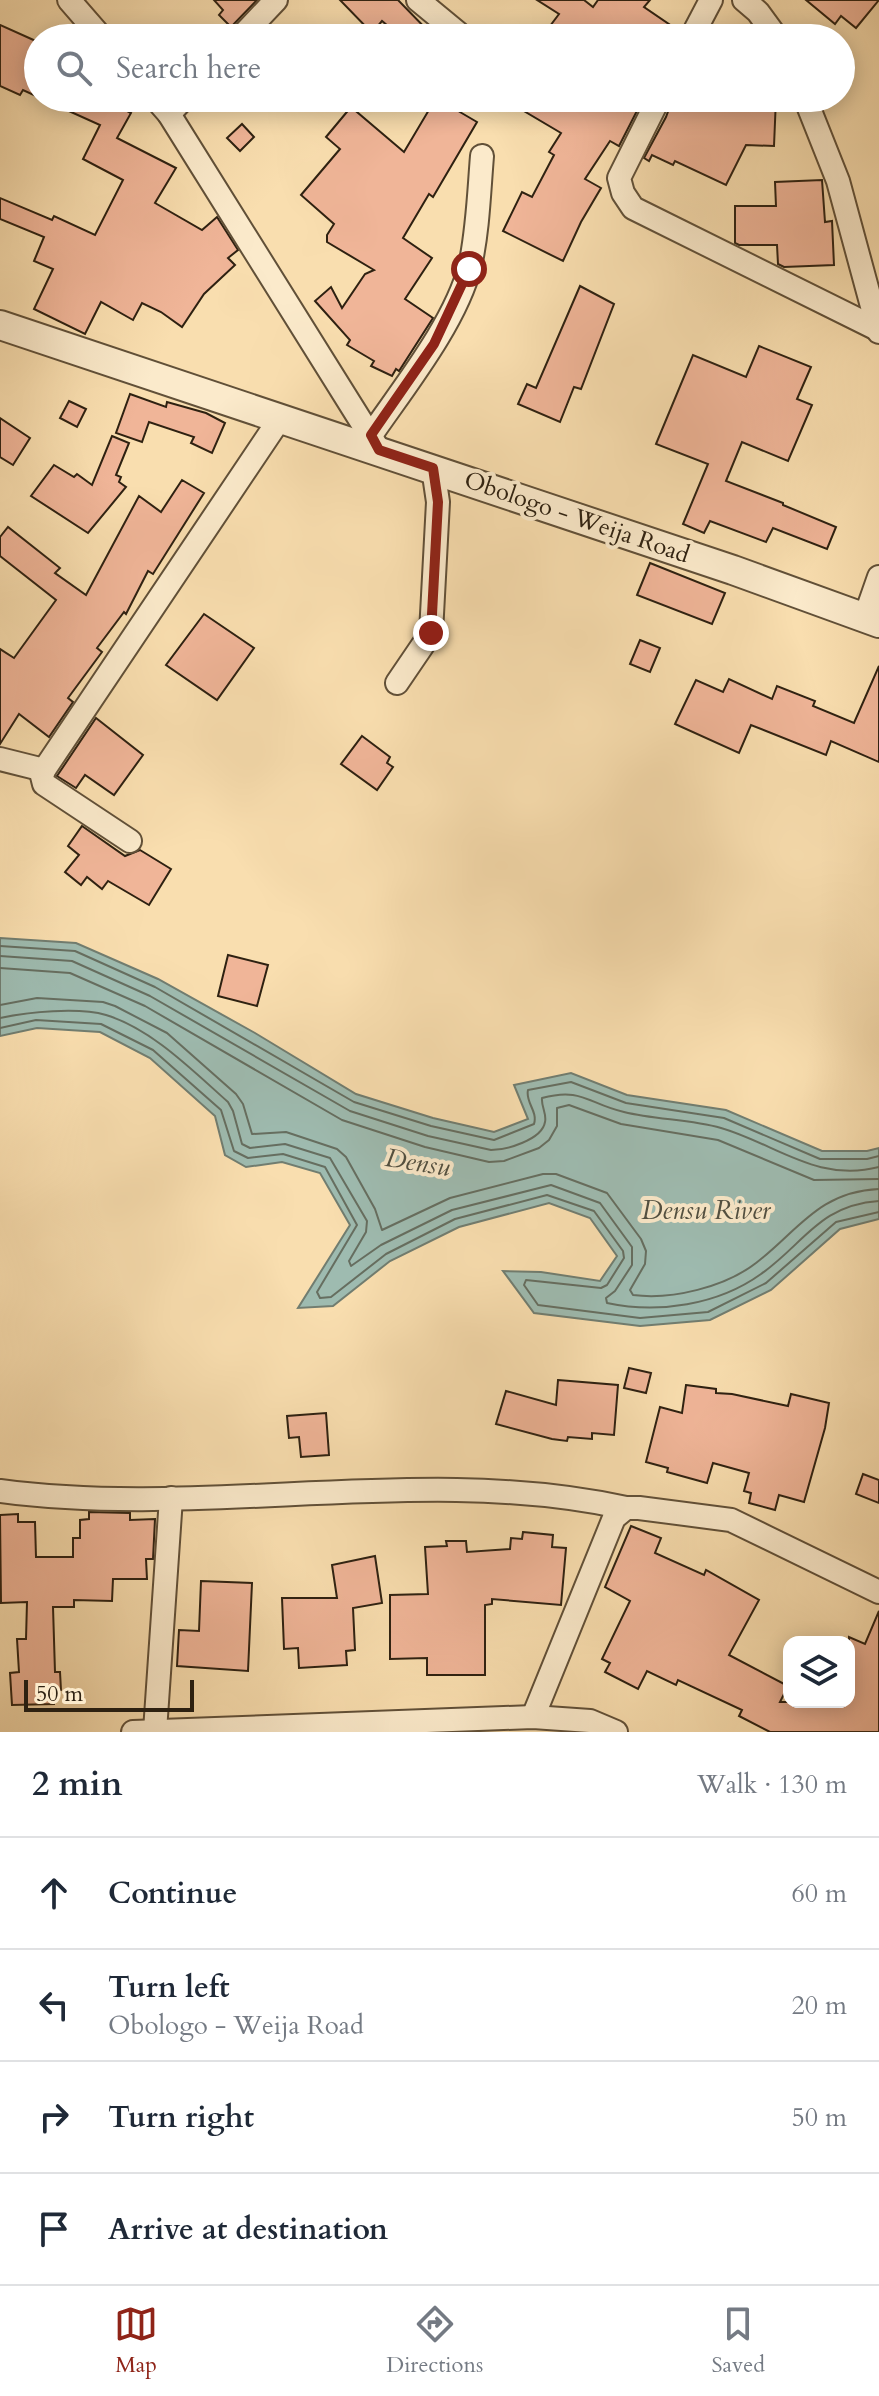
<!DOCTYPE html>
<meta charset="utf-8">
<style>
body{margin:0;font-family:Cardo,serif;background:#f6f6f7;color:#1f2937}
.controls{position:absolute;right:24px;bottom:24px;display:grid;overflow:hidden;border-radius:16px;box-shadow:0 4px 20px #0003}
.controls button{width:72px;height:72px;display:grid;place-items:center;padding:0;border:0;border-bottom:2px solid #e0e1e3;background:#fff;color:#1f2937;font:40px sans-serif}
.scale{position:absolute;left:24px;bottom:20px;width:170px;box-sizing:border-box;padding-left:8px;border:4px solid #2e2111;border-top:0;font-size:22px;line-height:28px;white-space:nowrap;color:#2e2111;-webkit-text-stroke:6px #fbeacb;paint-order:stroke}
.stop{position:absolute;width:24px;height:24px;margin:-18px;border:6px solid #8f2418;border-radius:50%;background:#fff}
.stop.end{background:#8f2418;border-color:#fff;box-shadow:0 2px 8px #0008}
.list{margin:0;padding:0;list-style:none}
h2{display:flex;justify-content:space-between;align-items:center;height:104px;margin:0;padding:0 32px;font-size:34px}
h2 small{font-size:26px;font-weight:400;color:#747a83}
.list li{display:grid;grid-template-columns:52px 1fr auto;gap:24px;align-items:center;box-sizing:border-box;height:112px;padding:0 32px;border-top:2px solid #e0e1e3}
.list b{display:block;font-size:30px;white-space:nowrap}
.list p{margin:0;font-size:26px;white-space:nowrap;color:#747a83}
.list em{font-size:26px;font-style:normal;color:#747a83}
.icon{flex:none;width:44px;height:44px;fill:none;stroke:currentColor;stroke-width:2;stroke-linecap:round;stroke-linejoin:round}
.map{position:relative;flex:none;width:879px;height:1732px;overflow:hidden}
.search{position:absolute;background:#fff;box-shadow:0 4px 20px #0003;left:24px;right:24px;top:24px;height:88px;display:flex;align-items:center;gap:20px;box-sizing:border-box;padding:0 28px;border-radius:44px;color:#747a83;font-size:30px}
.sheet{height:552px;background:#fff}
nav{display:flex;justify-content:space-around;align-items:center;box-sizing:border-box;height:112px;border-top:2px solid #e0e1e3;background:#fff;font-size:22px;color:#747a83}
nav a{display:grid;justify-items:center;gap:4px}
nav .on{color:#8f2418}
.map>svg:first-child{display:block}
</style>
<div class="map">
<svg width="879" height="1732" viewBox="0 0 879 1732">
<rect width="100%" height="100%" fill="#f9deaf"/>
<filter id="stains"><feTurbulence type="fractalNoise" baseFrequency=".0025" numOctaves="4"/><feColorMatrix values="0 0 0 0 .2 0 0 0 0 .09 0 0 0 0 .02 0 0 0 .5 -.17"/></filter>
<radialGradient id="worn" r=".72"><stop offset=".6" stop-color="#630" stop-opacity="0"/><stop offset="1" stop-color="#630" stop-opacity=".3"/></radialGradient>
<polygon fill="#9ebbb0" stroke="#717d70" stroke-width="2" points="0,938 76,943 158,979 255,1033 356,1094 433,1118 494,1132 528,1119 514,1085 571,1073 627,1095 726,1110 822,1151 867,1151 879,1148 879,1219 840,1229 771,1290 710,1320 640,1326 534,1313 503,1271 541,1272 600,1281 617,1256 590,1218 549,1203 459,1227 390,1261 333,1306 298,1308 350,1225 320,1173 282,1162 246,1167 225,1155 215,1116 150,1058 100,1032 37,1028 0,1036"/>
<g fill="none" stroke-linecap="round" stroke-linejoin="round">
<g stroke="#666e60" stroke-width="2">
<path d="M0,946L75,951L155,987L354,1102L431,1126L494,1140L534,1124C538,1111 525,1102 528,1090L571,1082L626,1103L724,1118L820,1159H867L879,1156"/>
<path d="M0,956L72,961L150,996L350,1111L428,1136L491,1150C506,1150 542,1140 545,1122C547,1114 541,1106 542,1098C582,1087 588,1104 624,1112C656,1120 690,1119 721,1128C776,1144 817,1183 879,1167"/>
<polyline points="0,968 70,973 145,1006 342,1120 425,1147 489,1162 504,1161 539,1148 549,1140 557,1126 557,1108 569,1105 621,1124 718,1140 814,1180 879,1179"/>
<path d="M0,1005L37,998L103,1002L115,1006L167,1033L236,1094L243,1104L252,1134L286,1132L337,1149L346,1157L375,1209L382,1230L450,1198L543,1174H556L607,1193L641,1239L646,1251L645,1264L630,1290L633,1295C672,1300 725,1287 756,1263C799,1230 818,1192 879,1189"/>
<path d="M0,1018C28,1012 78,1007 106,1015C152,1029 193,1071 228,1102L233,1111L242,1144L250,1148L285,1144L330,1158L367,1221L366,1232L349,1261L351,1266L381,1245L452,1210L551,1185L600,1203L632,1247V1265L615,1291L606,1298L607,1303C658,1314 718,1305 761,1274C804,1244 819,1205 879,1201"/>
<polyline points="0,1028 36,1020 101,1024 153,1050 221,1110 234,1151 248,1158 283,1154 325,1167 357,1225 317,1292 320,1298 331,1297 386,1254 455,1219 547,1195 594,1211 623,1251 624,1258 607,1285 601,1288 526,1280 524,1285 538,1305 640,1318 708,1312 766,1283 836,1222 879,1212"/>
</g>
</g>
<g fill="#f0b598" stroke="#2e2111" stroke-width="2">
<polygon points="214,0 257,0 231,27 219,15 223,10"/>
<polygon points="340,0 398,0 435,38 402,38 382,21 372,33"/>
<polygon points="537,0 584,0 593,7 598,0 650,0 644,7 679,31 677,38 541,38 559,14"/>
<polygon points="806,0 879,0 856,28 841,16 835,24"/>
<polygon points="0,25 38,42 38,97 23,90 20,95 0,86"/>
<polygon points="40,98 102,98 131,113 117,138 176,168 155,203 202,230 217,217 238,250 228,258 235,265 204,294 182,327 161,312 142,303 133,320 101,302 85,334 34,309 53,269 34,261 44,237 0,219 0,198 52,220 54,216 95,235 123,180 83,159 100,125"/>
<polygon points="436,98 477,122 433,197 429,194 403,238 432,258 405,299 433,318 399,371 396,369 392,376 371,366 374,361 347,345 350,340 315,301 331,287 342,308 365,274 374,270 327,242 327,235 334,224 301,195 340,149 326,137 351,107 404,152"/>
<polygon points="502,98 630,98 641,103 619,146 610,141 585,179 601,188 581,222 563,261 503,231 522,192 532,197 554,155 549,152 561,133"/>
<polygon points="673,98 776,98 774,146 746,145 726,185 675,161 673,165 652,155 649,161 644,158 666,117"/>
<polygon points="242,124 254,137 240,151 227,138"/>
<polygon points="822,180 825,222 832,221 834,265 784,267 778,264 777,245 739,245 735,243 735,206 776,206 775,182"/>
<polygon points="580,286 614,304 581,389 574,387 560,422 518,404 527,384 536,388"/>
<polygon points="759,346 811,367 797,399 812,405 788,461 742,442 726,481 783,503 783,505 836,527 827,549 773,528 766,542 710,521 704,533 683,524 708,464 656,444 693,355 746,377"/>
<polygon points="130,394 166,407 167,402 206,413 225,423 212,453 191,443 194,437 149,422 142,442 116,433"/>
<polygon points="69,401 86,409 77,427 60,418"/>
<polygon points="0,418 30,438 13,465 0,457"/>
<polygon points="112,436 129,443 116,475 121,477 119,482 126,487 88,533 31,496 54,465 74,477 77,474 92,485"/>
<polygon points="182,480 204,493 153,574 148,571 126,614 124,612 97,648 102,652 68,698 73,702 49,737 19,714 0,744 0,649 14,658 56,600 0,556 0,537 8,527 60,568 55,573 86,595 139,496 161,512"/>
<polygon points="650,563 725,593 712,624 637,595"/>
<polygon points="204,614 254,648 217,700 166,665"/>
<polygon points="640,640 660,648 650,672 630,664"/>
<polygon points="879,666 879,762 831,741 826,755 751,725 739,753 675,724 696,680 723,692 729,679 772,699 777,686 815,701 813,706 854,723"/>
<polygon points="96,718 143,755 114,795 85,775 76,788 57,776"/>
<polygon points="362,736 390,757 387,763 393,767 377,790 341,764"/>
<polygon points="82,826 125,856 140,850 171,869 149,905 108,881 102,889 87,877 81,885 65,872 79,855 68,846"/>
<polygon points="228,955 268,965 257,1006 218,996"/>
<polygon points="629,1368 651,1373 646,1393 624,1388"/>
<polygon points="558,1380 618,1385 614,1435 592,1433 592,1439 568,1437 567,1441 552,1439 496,1424 506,1391 556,1405"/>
<polygon points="686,1385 716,1389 716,1393 732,1394 788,1406 791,1394 829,1403 825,1428 804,1502 779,1495 775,1510 749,1503 751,1493 744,1491 749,1473 713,1463 707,1483 667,1472 668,1468 646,1462 660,1407 682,1413"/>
<polygon points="326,1413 329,1455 301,1457 299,1437 289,1438 287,1416"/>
<polygon points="863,1474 879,1480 879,1503 856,1494"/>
<polygon points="89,1512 130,1513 130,1520 155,1519 153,1559 146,1559 147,1579 113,1579 112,1601 74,1600 74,1607 53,1607 55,1672 60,1672 61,1690 54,1691 54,1704 12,1705 10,1673 19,1672 17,1639 26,1639 27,1602 1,1603 0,1515 18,1514 18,1522 35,1522 36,1557 73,1557 73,1538 80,1538 80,1520 89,1519"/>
<polygon points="631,1526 661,1538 655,1553 704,1575 706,1570 759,1600 729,1655 788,1686 780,1702 849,1702 849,1637 865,1644 879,1611 879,1732 770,1732 739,1716 742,1710 678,1680 676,1685 647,1671 638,1689 605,1672 610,1663 602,1659 630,1601 605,1587"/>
<polygon points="523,1532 553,1535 552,1547 566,1548 561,1605 492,1599 492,1604 485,1605 485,1675 427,1675 427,1658 390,1659 390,1595 428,1594 425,1547 447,1546 446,1541 466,1541 467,1552 510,1549 511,1538 522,1539"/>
<polygon points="375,1556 382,1603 353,1608 355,1650 346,1651 347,1665 299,1668 298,1648 284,1649 282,1598 337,1598 332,1565"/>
<polygon points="201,1581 252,1583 248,1671 177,1666 179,1630 199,1631"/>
</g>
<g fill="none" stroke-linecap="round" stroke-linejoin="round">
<defs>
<g id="minor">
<polyline points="69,0 102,38"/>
<polyline points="418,0 464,38"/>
<polyline points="744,0 758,12 777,38"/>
<polyline points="240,38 276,0"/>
<polyline points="691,38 711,0"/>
<polyline points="155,98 169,114 379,450"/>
<polyline points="659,98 619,178 623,193 633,208 879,330"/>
<polyline points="805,98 838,181 879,332"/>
<polyline points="169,114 184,98"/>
<path d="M371,435C404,387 456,322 470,266C478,230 479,192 482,156"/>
<polyline points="865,617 879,577"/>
<polyline points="397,683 431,633 438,502 433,468"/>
<polyline points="0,759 44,770"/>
<polyline points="130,841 44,784 42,776 44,770 281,417"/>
<path d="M0,1491C208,1519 421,1463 626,1508"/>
<polyline points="533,1717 614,1518 626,1508 639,1508 731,1520 879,1592"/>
<polyline points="155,1731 171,1498"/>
<polyline points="133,1732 533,1717 590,1721 616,1732"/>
</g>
<polyline id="tertiary" points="0,325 733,570 879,623"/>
</defs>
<use href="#minor" stroke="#615038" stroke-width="26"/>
<use href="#tertiary" stroke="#615038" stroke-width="32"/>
<use href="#minor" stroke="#fbeacb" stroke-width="22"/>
<use href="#tertiary" stroke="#fbeacb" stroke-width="28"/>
</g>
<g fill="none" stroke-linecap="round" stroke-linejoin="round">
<polyline stroke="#8f2418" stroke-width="10" points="431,633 438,502 433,468 379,450 371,435 434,344 469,269"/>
</g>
<g text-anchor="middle" stroke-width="8" stroke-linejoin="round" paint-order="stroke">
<g font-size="24" fill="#2e2111" stroke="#fbeacb">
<text transform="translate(577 517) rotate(19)" y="8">Obologo - Weija Road</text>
</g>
<g font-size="26" font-style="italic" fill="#504f41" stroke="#fbeacb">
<text transform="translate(418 1162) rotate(9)" y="9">Densu</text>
<text x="706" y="1219">Densu River</text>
</g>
</g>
<rect width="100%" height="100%" filter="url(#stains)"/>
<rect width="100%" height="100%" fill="url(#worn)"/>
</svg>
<div class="controls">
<button><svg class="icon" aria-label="layers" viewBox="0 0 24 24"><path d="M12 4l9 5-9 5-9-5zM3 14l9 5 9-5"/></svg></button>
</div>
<div class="scale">50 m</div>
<div class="stop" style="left:469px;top:269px"></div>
<div class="stop end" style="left:431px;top:633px"></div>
<div class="search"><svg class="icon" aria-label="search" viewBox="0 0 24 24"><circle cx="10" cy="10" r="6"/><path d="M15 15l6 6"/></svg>Search here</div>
</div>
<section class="sheet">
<h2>2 min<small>Walk · 130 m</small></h2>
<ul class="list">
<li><svg class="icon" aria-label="ahead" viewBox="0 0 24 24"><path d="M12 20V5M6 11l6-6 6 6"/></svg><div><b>Continue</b></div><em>60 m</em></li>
<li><svg class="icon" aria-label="left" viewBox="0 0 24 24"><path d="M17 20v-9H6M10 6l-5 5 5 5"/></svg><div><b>Turn left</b><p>Obologo - Weija Road</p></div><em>20 m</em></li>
<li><svg class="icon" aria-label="right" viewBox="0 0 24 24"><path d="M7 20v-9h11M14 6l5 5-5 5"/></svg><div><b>Turn right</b></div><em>50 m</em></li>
<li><svg class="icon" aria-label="arrive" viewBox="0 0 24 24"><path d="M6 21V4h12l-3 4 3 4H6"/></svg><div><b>Arrive at destination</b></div></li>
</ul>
</section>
<nav>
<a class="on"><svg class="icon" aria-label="map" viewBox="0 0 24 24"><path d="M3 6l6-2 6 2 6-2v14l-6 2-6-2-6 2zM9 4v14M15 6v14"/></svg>Map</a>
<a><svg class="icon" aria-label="directions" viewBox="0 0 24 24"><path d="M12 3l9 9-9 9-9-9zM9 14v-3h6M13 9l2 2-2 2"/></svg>Directions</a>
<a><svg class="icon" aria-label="saved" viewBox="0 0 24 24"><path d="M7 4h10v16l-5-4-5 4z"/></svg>Saved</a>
</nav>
